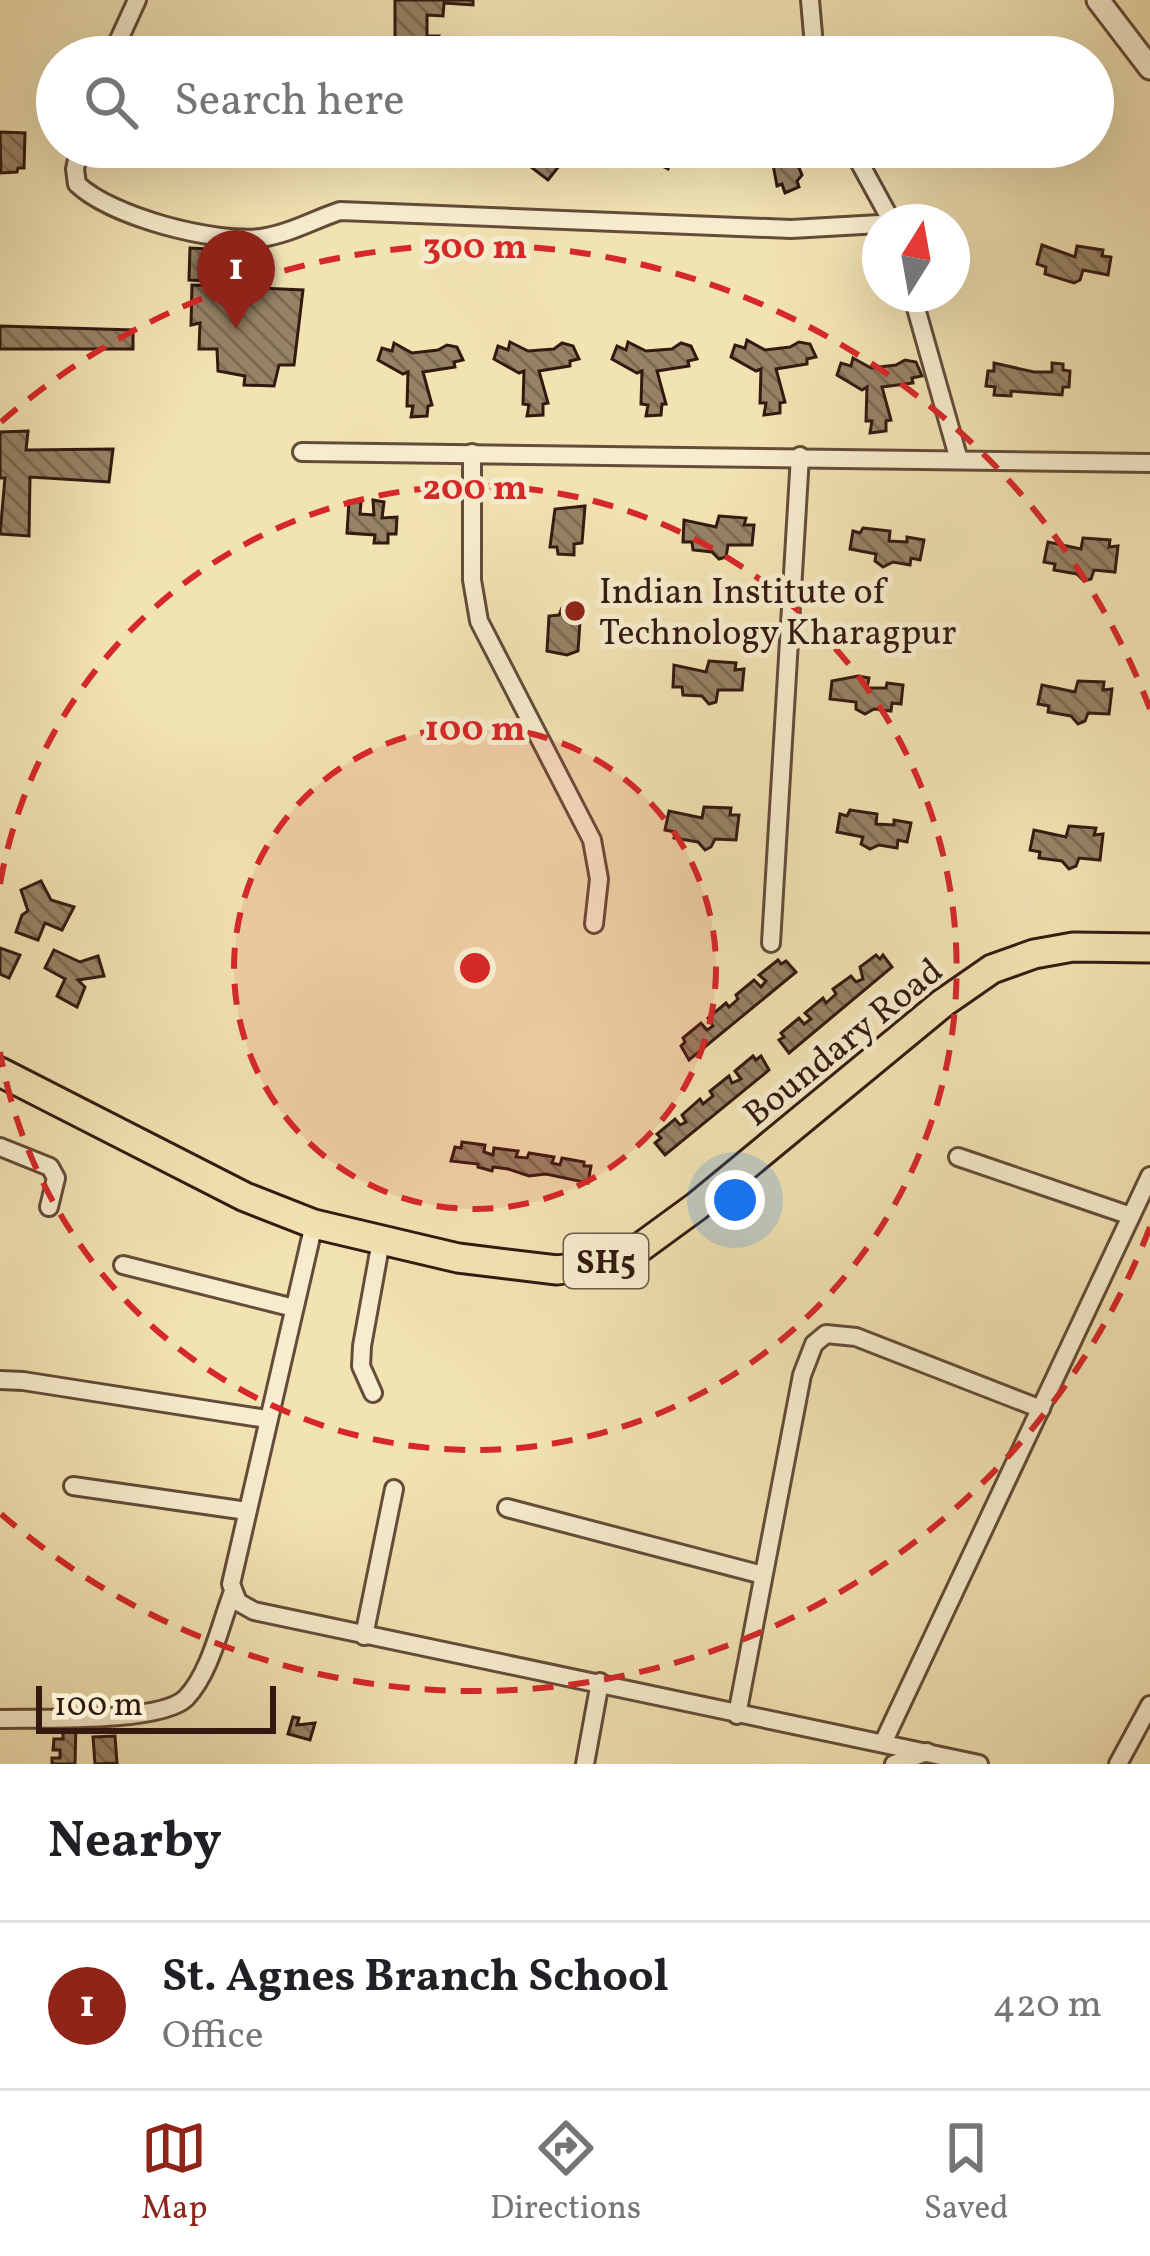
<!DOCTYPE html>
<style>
body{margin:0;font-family:Vollkorn,serif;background:#f6f6f6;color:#202124}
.compass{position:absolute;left:862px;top:204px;width:108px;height:108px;border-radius:50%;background:#fff;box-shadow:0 12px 48px #0002;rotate:11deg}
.scale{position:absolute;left:36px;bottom:30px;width:240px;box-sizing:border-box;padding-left:12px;border:6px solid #331910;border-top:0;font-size:33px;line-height:42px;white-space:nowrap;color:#331910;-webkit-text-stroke:9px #f7edce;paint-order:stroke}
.you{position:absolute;left:735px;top:1200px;width:42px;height:42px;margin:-30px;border:9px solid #fff;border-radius:50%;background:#1a73e8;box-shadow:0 0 0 18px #1a73e833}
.badge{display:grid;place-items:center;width:78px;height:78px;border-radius:50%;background:#8f2418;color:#fff;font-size:39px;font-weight:700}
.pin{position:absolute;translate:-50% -99px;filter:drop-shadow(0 3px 6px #0008)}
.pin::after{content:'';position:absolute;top:63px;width:42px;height:36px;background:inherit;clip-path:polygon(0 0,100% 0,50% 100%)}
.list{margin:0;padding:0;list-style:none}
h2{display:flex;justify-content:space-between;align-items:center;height:156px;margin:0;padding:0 48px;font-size:51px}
h2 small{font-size:39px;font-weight:400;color:#757577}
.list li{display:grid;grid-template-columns:78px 1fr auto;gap:36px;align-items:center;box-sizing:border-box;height:168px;padding:0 48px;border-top:3px solid #e0e0e0}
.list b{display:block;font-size:45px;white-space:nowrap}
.list p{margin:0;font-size:39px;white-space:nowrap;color:#757577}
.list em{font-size:39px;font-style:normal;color:#757577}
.icon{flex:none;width:66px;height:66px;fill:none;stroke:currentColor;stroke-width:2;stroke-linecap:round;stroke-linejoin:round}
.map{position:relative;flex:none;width:1150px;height:1764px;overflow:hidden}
.search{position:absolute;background:#fff;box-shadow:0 12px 48px #0002;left:36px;right:36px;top:36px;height:132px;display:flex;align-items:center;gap:30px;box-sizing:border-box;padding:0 42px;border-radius:66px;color:#757577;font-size:45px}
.sheet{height:324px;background:#fff}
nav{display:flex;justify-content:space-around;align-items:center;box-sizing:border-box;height:168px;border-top:3px solid #e0e0e0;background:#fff;font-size:33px;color:#757577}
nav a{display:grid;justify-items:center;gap:6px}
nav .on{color:#8f2418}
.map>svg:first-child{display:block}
</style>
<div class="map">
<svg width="1150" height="1764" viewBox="0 0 1150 1764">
<defs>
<pattern id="building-back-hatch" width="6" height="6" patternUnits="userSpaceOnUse" patternTransform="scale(3)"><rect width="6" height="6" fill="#968265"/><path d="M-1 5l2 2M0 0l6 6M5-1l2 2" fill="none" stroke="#7b6a52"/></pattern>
</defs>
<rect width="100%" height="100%" fill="#f2e3b3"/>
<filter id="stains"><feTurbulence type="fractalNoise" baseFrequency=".00167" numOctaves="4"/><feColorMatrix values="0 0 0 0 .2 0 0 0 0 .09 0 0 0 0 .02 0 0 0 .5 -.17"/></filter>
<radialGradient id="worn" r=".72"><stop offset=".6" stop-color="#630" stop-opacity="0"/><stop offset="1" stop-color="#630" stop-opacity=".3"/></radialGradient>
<g fill="url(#building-back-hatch)" stroke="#331910" stroke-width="3">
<polygon points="395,0 473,0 473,5 444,3 443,16 427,15 427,36 439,36 439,49 395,47"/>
<polygon points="540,40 549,57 518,57 516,54"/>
<polygon points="897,45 924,46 924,52 932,53 932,57 862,57 863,47 897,55"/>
<polygon points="1093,92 1109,98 1109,116 1093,116"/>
<polygon points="0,132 25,133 24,168 18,168 17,172 1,173"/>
<polygon points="472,147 553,147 567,156 548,180 514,154 478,161"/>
<polygon points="658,147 677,147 675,151 680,153 677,164 671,160 668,169 654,162"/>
<polygon points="757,147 799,147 793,153 802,175 797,181 799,187 785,193 782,184 777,186 772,159"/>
<polygon points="1042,245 1075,257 1077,246 1103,250 1102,256 1111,257 1108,275 1083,270 1080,280 1074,283 1045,274 1046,267 1037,264"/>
<polygon points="190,248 262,252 257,283 189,280"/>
<polygon points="192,285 303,290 294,365 279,365 274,386 244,385 245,376 218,371 217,349 199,349 200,323 191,325"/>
<polygon points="0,326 133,330 133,349 0,349"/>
<polygon points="747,340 765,350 790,347 799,342 810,344 816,357 807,359 807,364 776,369 785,402 780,403 780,413 764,415 766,403 760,403 761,369 756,371 731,357 735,345 745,348"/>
<polygon points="510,342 528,351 554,349 562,343 573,346 579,359 570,361 570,366 539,371 548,403 543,404 543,415 527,416 529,405 523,404 524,371 519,373 494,359 498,346 508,350"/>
<polygon points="628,342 646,351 672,349 681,343 691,346 697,359 688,361 689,366 657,371 666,404 662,404 661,415 646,416 648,405 641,404 642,371 637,373 612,359 617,346 626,350"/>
<polygon points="394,343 412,353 438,350 447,345 457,347 463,360 454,362 455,367 423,372 432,405 428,406 427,416 411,417 413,406 407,406 408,372 403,374 378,360 382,348 392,351"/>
<polygon points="853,358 871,368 896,365 905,360 916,362 922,376 912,378 913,383 882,387 891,420 886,421 886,431 870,433 872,421 866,421 867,387 862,390 837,375 841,363 851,366"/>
<polygon points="994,363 1034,372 1052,372 1052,363 1063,364 1063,370 1070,371 1069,387 1063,387 1062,395 1011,391 1011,396 994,395 995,387 986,386 988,371 994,371"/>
<polygon points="28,431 26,450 113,449 109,482 30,477 29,536 0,534 5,478 0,478 0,432"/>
<polygon points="373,500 384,502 382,518 397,517 396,534 388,534 388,543 374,543 375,535 347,533 349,501 361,502 360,514 374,515"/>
<polygon points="585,506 582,543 574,544 574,555 558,554 557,547 550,547 555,509"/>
<polygon points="719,516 746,518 744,525 754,525 752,545 728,545 726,557 719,559 712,552 693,550 692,542 683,542 684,520 716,527"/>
<polygon points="863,528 890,531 889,541 907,542 907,537 924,540 920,560 911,558 910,565 893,562 883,567 875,561 876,554 850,549 853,531 860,533"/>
<polygon points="1083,538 1110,540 1109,547 1118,546 1115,572 1094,570 1091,579 1084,581 1077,574 1054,570 1055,564 1044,562 1048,542 1081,549"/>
<polygon points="581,607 578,651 567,655 547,651 549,616 559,615 562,608"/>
<polygon points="709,661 736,663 735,670 744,669 742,690 718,690 716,702 709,704 702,696 683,695 682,687 673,687 674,665 706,672"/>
<polygon points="858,676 869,678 867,688 886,688 887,683 903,685 901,704 892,703 891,711 874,709 865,714 856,709 856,702 830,699 832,681"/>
<polygon points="1078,681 1104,682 1103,690 1112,689 1109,714 1088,713 1085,721 1078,724 1071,716 1048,712 1049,706 1038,704 1042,685 1075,692"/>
<polygon points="704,807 731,808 730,815 739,815 736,840 715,839 711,847 705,850 698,842 674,838 675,832 665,830 669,811 702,818"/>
<polygon points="850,810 877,814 876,824 894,825 894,820 911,823 907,842 898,840 897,848 879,845 870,849 861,844 863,837 837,832 840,814 847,816"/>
<polygon points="1069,826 1096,828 1094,835 1103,834 1100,860 1079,858 1076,866 1069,869 1062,861 1039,858 1040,852 1030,850 1034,830 1066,837"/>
<polygon points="41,881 51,900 74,907 62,930 45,923 38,940 16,932 22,915 28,911 21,890"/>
<polygon points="0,948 20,955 9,978 0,974"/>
<polygon points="54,950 80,962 98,956 104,976 78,980 85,987 77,1007 57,996 65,979 45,968"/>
<polygon points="876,955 880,959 883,955 892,967 789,1053 779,1040 784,1037 781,1033 799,1018 804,1024 811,1019 805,1013 823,998 826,1003 836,994 833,989 851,976 856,982 863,979 860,967"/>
<polygon points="778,960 781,964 786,961 796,972 689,1060 681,1046 685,1042 683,1038 701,1023 707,1030 713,1026 708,1018 726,1003 729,1007 738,999 736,995 754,980 761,987 766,981 759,975"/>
<polygon points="753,1056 756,1060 761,1056 769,1070 665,1155 655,1143 661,1138 657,1134 675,1119 680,1125 686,1122 682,1115 700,1099 703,1104 713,1096 710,1091 729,1076 732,1083 741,1079 735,1071"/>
<polygon points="462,1142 485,1145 484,1152 493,1155 494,1148 518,1151 516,1157 527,1158 529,1153 554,1157 552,1163 560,1165 562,1158 584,1162 584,1166 591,1166 588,1183 546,1174 529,1176 508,1169 493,1167 492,1171 478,1167 478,1164 451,1161 455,1147 461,1148"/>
<polygon points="293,1717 299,1718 297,1725 315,1723 310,1740 288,1734"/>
<polygon points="63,1720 76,1720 75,1764 52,1764 52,1758 60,1758 60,1750 53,1750 54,1739 63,1739"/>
<polygon points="115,1736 117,1763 95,1764 93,1737"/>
</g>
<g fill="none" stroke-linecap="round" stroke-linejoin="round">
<defs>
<g id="minor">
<polyline points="810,0 815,57"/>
<polyline points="111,57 137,0"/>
<path d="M80,147L75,169L77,184C112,217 212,243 261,238C289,234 313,220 340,211L791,229L880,224"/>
<polyline points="851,147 892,222"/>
<polyline points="912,294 959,460"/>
<polyline points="302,452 1150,463"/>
<polyline points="472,453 472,580 479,621 592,840 599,879 594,924"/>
<polyline points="771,943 800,456"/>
<polyline points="0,1147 50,1167 56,1178 49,1207"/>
<polyline points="958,1157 1131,1216"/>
<polyline points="314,1224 231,1584 238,1602 254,1611 979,1764"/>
<polyline points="123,1265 294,1308"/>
<polyline points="0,1380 23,1381 267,1419"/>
<polyline points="373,1393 361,1366 362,1346 381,1241"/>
<polyline points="73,1486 247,1511"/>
<polyline points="507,1508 763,1575"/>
<polyline points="364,1636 394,1489"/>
<polyline points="737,1715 802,1375 814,1344 826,1334 856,1337 1041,1409"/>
<path d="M0,1719C39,1718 161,1723 186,1698C210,1673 220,1626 232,1594"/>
<polyline points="883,1743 1150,1176"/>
<polyline points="585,1764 600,1682"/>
<polyline points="894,1764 927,1752"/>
<polyline points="1118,1764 1150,1705"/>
</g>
<polyline id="tertiary" points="1098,0 1150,68"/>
<polyline id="primary" points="0,1072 245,1197 314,1224 458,1258 557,1270 594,1265 634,1252 697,1206 943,1003 992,969 1034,954 1073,947 1150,948"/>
</defs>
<use href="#minor" stroke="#634c39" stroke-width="22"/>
<use href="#tertiary" stroke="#634c39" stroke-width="27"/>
<use href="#primary" stroke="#331910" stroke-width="33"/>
<use href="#minor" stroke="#f7edce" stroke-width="16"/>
<use href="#tertiary" stroke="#f7edce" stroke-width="21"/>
<use href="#primary" stroke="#f2e3b3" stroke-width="27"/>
</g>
<circle cx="475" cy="968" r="241" fill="#d62828" fill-opacity=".12"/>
<g fill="none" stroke="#d62828" stroke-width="6" stroke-dasharray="21 15">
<circle cx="475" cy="968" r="241"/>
<path d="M0 884A482 482 0 1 1 0 1052"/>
<path d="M1150 1227A723 723 0 0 1 1 1514M1 422A723 723 0 0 1 1150 709"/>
</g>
<circle fill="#8f2418" stroke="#f7edce" stroke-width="4.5" cx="575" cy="611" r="12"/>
<g text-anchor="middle" stroke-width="10" stroke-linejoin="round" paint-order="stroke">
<rect fill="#f7edce" stroke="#6e5949" stroke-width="3" x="564" y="1234" width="84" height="54" rx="9"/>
<g font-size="33" font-weight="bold" fill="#331910">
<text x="606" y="1273">SH5</text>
</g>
<g font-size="36" fill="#331910" stroke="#f7edce" text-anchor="start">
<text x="599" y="603">Indian Institute of<tspan x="599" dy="41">Technology Kharagpur</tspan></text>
</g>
<g font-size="36" fill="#331910" stroke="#f7edce">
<text transform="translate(842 1041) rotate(-39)" y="13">Boundary Road</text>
</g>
</g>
<circle cx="475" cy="968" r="18" fill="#d62828" stroke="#f7edce" stroke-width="6"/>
<g font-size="36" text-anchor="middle" font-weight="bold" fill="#d62828" stroke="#f7edce" stroke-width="10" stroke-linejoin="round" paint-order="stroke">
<text x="475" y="258">300 m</text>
<text x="475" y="499">200 m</text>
<text x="475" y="740">100 m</text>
</g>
<rect width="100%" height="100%" filter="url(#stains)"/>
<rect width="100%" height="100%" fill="url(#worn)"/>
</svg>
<svg class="compass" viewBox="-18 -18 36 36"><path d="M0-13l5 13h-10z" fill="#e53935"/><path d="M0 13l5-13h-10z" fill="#757577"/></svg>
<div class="scale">100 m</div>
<div class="you"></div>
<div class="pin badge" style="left:236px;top:329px">1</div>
<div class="search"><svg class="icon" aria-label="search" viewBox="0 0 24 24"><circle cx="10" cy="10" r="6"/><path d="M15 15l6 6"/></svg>Search here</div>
</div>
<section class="sheet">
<h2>Nearby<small></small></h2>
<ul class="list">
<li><span class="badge">1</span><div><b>St. Agnes Branch School</b><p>Office</p></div><em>420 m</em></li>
</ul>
</section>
<nav>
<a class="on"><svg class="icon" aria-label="map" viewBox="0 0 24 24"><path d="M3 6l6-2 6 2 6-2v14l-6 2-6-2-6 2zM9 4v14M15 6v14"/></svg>Map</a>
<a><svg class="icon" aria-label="directions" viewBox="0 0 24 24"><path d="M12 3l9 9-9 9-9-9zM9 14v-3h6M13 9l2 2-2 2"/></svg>Directions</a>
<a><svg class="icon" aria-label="saved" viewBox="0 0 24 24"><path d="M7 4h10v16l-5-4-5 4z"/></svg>Saved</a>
</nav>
